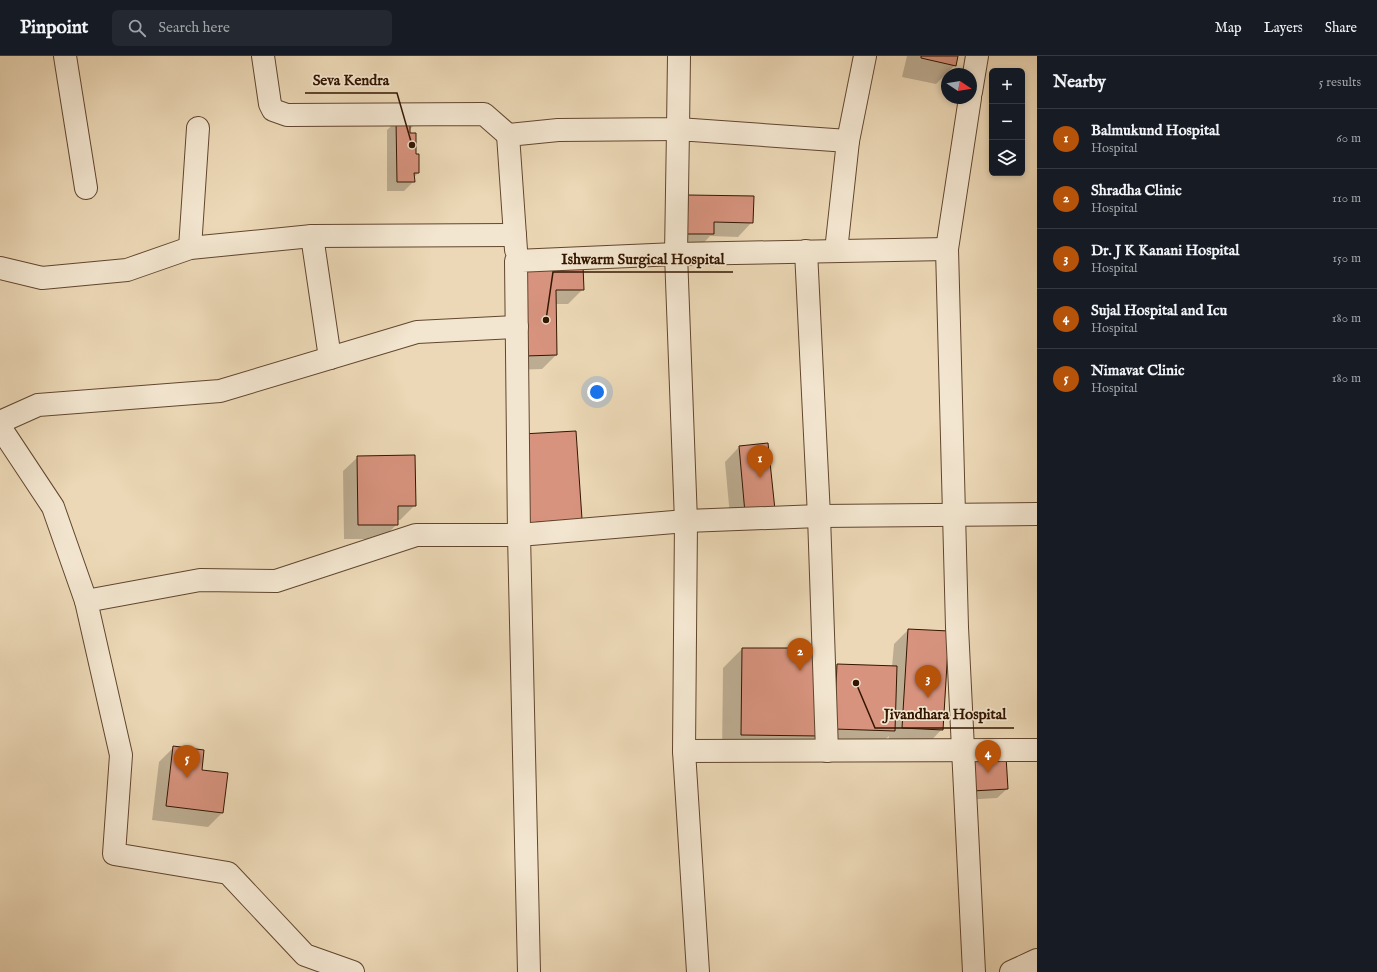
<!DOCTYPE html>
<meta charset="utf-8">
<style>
body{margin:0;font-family:"IM FELL English",serif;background:#242831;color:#f1f3f6}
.controls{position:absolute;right:12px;top:12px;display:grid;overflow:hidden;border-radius:6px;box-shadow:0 2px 6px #0003}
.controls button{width:36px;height:36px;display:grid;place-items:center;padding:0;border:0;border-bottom:1px solid #363941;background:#171b24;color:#f1f3f6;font:20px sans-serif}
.compass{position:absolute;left:941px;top:12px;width:36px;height:36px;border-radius:50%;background:#171b24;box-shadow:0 2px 6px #0003;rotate:102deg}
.you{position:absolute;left:597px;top:336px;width:14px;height:14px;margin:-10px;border:3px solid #fff;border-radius:50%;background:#1a73e8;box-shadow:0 0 0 6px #1a73e833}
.badge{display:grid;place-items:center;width:26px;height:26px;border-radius:50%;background:#b45309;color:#fff;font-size:13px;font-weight:700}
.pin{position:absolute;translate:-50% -33px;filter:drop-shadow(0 1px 2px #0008)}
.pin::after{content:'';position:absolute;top:21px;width:14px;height:12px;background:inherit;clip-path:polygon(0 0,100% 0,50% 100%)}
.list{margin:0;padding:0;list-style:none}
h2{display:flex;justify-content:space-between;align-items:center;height:52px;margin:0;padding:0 16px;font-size:17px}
h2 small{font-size:13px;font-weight:400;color:#9ea1a6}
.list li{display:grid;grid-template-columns:26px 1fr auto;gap:12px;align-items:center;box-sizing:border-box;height:60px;padding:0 16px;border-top:1px solid #363941}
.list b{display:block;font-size:15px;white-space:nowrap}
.list p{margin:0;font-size:13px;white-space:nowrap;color:#9ea1a6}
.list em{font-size:13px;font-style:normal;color:#9ea1a6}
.icon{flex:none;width:22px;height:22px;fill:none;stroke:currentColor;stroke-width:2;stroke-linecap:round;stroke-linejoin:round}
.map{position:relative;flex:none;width:1037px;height:916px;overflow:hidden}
header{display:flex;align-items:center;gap:24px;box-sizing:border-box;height:56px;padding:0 20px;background:#171b24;border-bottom:1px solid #363941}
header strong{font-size:19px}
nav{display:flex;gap:22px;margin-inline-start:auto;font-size:14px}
.search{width:280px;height:36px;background:#242831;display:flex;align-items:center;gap:10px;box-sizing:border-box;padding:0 14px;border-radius:6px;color:#9ea1a6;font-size:15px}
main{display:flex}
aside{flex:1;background:#171b24}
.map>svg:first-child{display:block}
</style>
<header>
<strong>Pinpoint</strong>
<div class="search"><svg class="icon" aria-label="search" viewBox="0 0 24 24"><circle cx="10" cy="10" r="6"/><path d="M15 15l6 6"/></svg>Search here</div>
<nav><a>Map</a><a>Layers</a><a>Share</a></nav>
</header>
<main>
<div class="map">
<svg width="1037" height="916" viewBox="0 0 1037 916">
<rect width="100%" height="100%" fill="#ecd8b6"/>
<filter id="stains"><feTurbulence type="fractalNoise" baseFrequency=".005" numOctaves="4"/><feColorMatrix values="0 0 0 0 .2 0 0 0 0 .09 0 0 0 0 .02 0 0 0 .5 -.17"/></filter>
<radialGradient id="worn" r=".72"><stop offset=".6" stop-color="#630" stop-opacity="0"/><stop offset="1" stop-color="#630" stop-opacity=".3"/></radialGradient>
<g fill="#0003">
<polygon points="907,0 957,0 955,9 936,28 902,21"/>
<polygon points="397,65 414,69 409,74 415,99 418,117 413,122 414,125 404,135 387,135 387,74"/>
<polygon points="688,140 753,141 752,166 738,181 710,180 699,192 673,192 673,154"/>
<polygon points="509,228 583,233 568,248 555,248 556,299 542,313 511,314"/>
<polygon points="739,391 759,468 731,471 725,406"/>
<polygon points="358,401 415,449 400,464 397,464 397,468 382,483 344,483 343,415"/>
<polygon points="908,574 942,673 928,688 888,686 889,680 879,689 820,687 821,678 800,698 722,698 723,612 742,593 823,624 837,609 892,611 894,588"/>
<polygon points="173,692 201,715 223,756 208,771 152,764 159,706"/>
<polygon points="1005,701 1007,733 997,742 962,744"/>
</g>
<g fill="#d7937e" stroke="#331600">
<polygon points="921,0 958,0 956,10 921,2"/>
<polygon points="396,64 410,69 410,77 416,77 416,98 419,98 419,117 414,117 415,126 397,126"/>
<polygon points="688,139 754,140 753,167 714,166 714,178 687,178"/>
<polygon points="583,210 584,234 556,234 557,299 525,300 523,212"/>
<polygon points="576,375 582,463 528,467 522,378"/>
<polygon points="768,387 775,454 745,457 739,390"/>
<polygon points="415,399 416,450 398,450 398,469 358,469 357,400"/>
<polygon points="908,573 949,575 943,674 902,672"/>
<polygon points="742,592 821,592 820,680 741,679"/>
<polygon points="837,608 897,610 895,675 834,673"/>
<polygon points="173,690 204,694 202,714 228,717 223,757 166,750"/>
<polygon points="1006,700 1008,733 972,735 970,702"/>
</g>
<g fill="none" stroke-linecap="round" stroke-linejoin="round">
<defs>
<g id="minor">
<polyline points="65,0 86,132"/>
<polyline points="263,0 270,48 273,54 287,59 484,58 508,79"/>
<polyline points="848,85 865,0"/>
<polyline points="312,180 330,302"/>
<polyline points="190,192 198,72"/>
<polyline points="516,194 508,79 558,74 678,73 679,0"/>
<polyline points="806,195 819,460 827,695"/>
<polyline points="0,212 42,222 127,214 190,192 312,180 515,179"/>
<polyline points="0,366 38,349 220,335 417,276 517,271"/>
<polyline points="0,371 53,451 86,545"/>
<polyline points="684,695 686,465 676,198 947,193"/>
<polyline points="353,916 305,899 228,817 114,798 121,699 86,545 200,524 276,525 416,479 519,479 516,205 676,198 678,73 848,85 836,195"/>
<polyline points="529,916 519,479 686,465 819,460 1037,458"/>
<polyline points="698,916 684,695 1037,694"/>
<polyline points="1011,916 1037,904"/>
</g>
<g id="tertiary">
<polyline points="971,36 977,0"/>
<polyline points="970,42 947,193 957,571 974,916"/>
</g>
</defs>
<use href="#minor" stroke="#61462e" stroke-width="24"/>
<use href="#tertiary" stroke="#61462e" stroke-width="24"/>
<use href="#minor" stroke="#f3e6d0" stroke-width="22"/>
<use href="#tertiary" stroke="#f3e6d0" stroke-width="22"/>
</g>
<path fill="none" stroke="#331600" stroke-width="1.5" d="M412 89L397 37H305M546 264L553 216H733M856 627L875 672H1014"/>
<g fill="#331600" stroke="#f3e6d0" stroke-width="1.5">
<circle cx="412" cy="89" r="4"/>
<circle cx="546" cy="264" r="4"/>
<circle cx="856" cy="627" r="4"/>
</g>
<g font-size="15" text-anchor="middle" font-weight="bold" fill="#331600" stroke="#f3e6d0" stroke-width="3.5" stroke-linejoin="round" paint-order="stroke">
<text x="351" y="29">Seva Kendra</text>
<text x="643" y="208">Ishwarm Surgical Hospital</text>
<text x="945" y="663">Jivandhara Hospital</text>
</g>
<rect width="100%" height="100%" filter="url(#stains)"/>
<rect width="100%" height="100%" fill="url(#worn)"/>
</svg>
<div class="controls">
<button>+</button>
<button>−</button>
<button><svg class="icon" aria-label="layers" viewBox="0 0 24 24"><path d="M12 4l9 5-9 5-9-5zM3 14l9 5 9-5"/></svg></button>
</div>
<svg class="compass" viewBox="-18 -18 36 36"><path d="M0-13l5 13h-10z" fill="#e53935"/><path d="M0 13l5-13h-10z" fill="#9ea1a6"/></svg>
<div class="you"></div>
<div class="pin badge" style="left:760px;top:422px">1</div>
<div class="pin badge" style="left:800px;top:615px">2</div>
<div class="pin badge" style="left:928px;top:642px">3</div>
<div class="pin badge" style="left:988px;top:717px">4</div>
<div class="pin badge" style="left:187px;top:722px">5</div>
</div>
<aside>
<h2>Nearby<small>5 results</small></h2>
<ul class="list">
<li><span class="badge">1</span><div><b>Balmukund Hospital</b><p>Hospital</p></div><em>60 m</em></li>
<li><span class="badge">2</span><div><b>Shradha Clinic</b><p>Hospital</p></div><em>110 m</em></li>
<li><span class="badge">3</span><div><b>Dr. J K Kanani Hospital</b><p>Hospital</p></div><em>150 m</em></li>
<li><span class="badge">4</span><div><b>Sujal Hospital and Icu</b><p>Hospital</p></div><em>180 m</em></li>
<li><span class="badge">5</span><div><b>Nimavat Clinic</b><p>Hospital</p></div><em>180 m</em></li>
</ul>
</aside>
</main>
